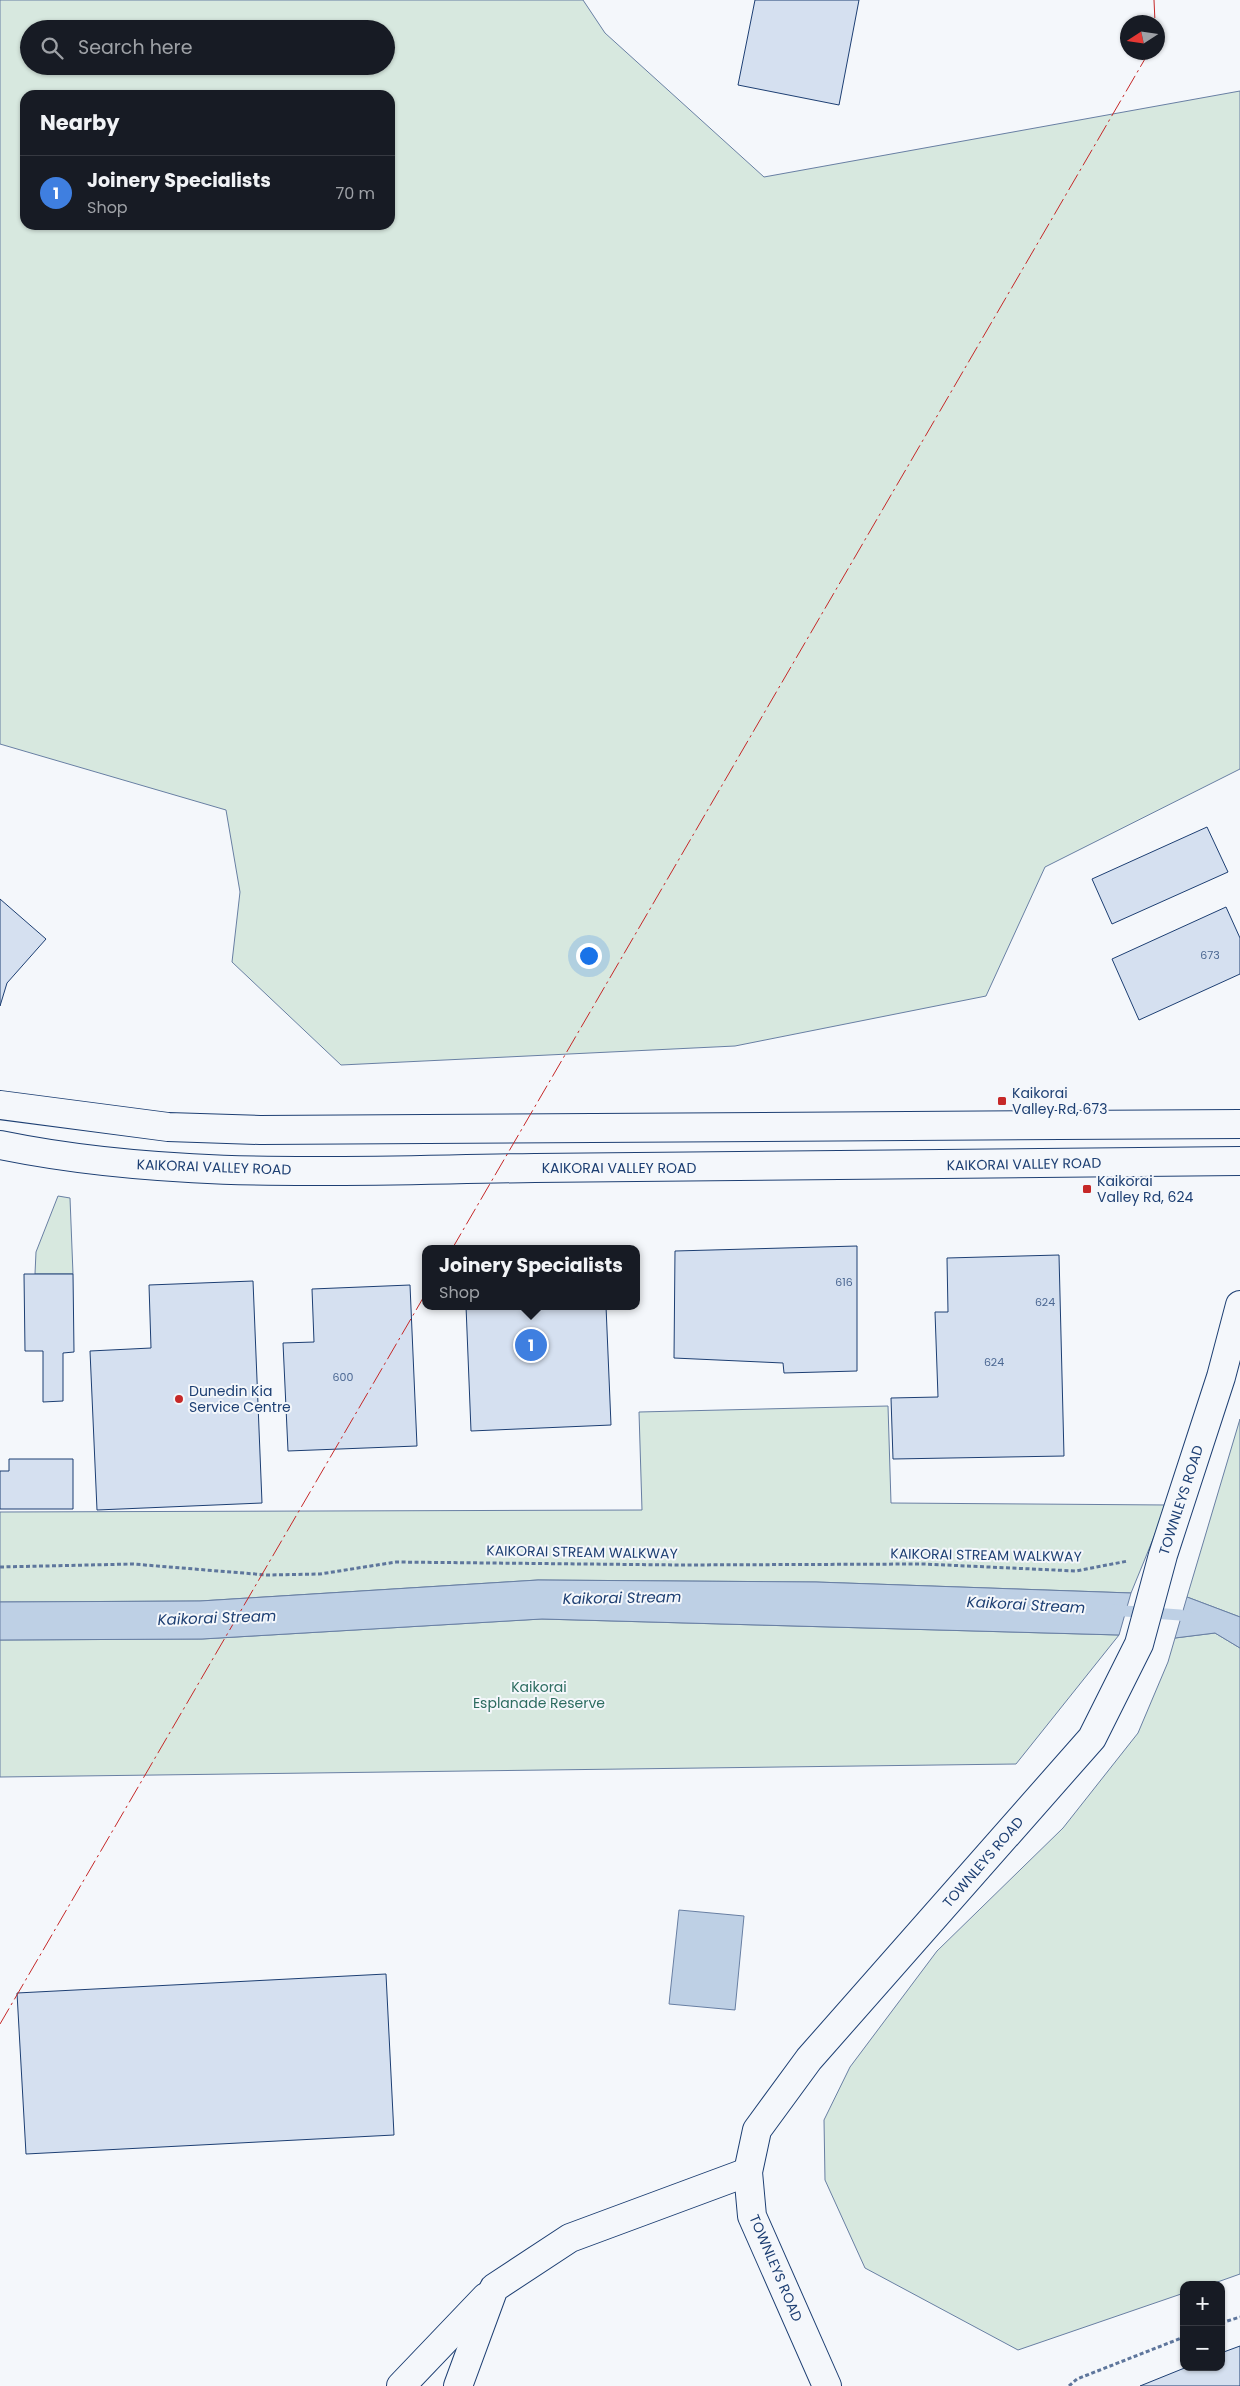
<!DOCTYPE html>
<meta charset="utf-8">
<style>
body{margin:0;font-family:Poppins,sans-serif;background:#242831;color:#f1f3f6}
.controls{position:absolute;right:15px;bottom:15px;display:grid;overflow:hidden;border-radius:10px;box-shadow:0 1px 4px #0004}
.controls button{width:45px;height:45px;display:grid;place-items:center;padding:0;border:0;border-bottom:1px solid #363941;background:#171b24;color:#f1f3f6;font:25px sans-serif}
.compass{position:absolute;left:1120px;top:15px;width:45px;height:45px;border-radius:50%;background:#171b24;box-shadow:0 1px 4px #0004;rotate:258deg}
.you{position:absolute;left:588px;top:955px;width:18px;height:18px;margin:-12px;border:4px solid #fff;border-radius:50%;background:#1a73e8;box-shadow:0 0 0 8px #1a73e833}
.badge{display:grid;place-items:center;width:32px;height:32px;border-radius:50%;background:#7c3aed;color:#fff;font-size:16px;font-weight:700}
.pin{position:absolute;translate:-50% -50%;border:2px solid #fff;box-shadow:0 1px 5px #0006}
.popup{position:absolute;left:422px;top:1245px;width:218px;height:65px;box-sizing:border-box;display:grid;place-content:center;border-radius:10px;background:#171b24;filter:drop-shadow(0 1px 4px #0005);font-size:16px;white-space:nowrap;color:#9ea1a6}
.popup b{font-size:19px;color:#f1f3f6}
.popup::after{content:'';position:absolute;left:50%;top:100%;margin-left:-10px;border:10px solid transparent;border-top-color:#171b24}
.list{margin:0;padding:0;list-style:none}
h2{display:flex;justify-content:space-between;align-items:center;height:65px;margin:0;padding:0 20px;font-size:21px}
h2 small{font-size:16px;font-weight:400;color:#9ea1a6}
.list li{display:grid;grid-template-columns:32px 1fr auto;gap:15px;align-items:center;box-sizing:border-box;height:75px;padding:0 20px;border-top:1px solid #363941}
.list b{display:block;font-size:19px;white-space:nowrap}
.list p{margin:0;font-size:16px;white-space:nowrap;color:#9ea1a6}
.list em{font-size:16px;font-style:normal;color:#9ea1a6}
.icon{flex:none;width:28px;height:28px;fill:none;stroke:currentColor;stroke-width:2;stroke-linecap:round;stroke-linejoin:round}
.map{position:relative;flex:none;width:1240px;height:2386px;overflow:hidden}
.search{position:absolute;background:#171b24;box-shadow:0 1px 4px #0004;left:20px;top:20px;width:375px;height:55px;display:flex;align-items:center;gap:12px;box-sizing:border-box;padding:0 18px;border-radius:28px;color:#9ea1a6;font-size:19px}
.panel{position:absolute;background:#171b24;box-shadow:0 1px 4px #0004;left:20px;top:90px;width:375px;height:140px;border-radius:15px}
.map>svg:first-child{display:block}
</style>
<div class="map">
<svg width="1240" height="2386" viewBox="0 0 1240 2386">
<rect width="100%" height="100%" fill="#f4f7fb"/>
<g fill="#d7e8df" stroke="#687fa3" fill-rule="evenodd">
<path d="M0,0H583L605,33L764,177L1240,91V769L1045,867L986,996L735,1046L341,1065L232,962L240,892L226,810L0,744ZM29,29H386V66H29ZM25,95H390V225H25Z"/>
<polygon points="58,1196 70,1198 73,1274 35,1274 36,1252"/>
<polygon points="888,1406 891,1503 1167,1505 1131,1593 816,1582 538,1580 200,1601 0,1602 0,1512 642,1510 639,1412"/>
<polygon points="1240,1419 1240,1617 1187,1597"/>
<polygon points="541,1619 1119,1635 1016,1764 0,1777 0,1640 202,1639"/>
<polygon points="1215,1633 1240,1648 1240,2274 1209,2285 1184,2285 1184,2293 1018,2350 865,2268 825,2180 824,2120 850,2067 937,1951 1063,1828 1138,1733 1168,1662 1175,1638"/>
</g>
<g fill="#bed0e5" stroke="#687fa3">
<polygon points="538,1580 816,1582 1131,1593 1119,1635 542,1619 202,1639 0,1640 0,1602 200,1601"/>
<polygon points="1187,1597 1240,1617 1240,1648 1215,1633 1175,1638"/>
<polygon points="679,1910 744,1916 735,2010 669,2004"/>
</g>
<g fill="none" stroke-linecap="round" stroke-linejoin="round">
<polyline stroke="#bed0e5" stroke-width="11" points="1111,1610 1180,1615 1196,1620"/>
</g>
<g fill="#d5e0f0" stroke="#1d3f73">
<polygon points="755,0 859,0 839,105 738,85"/>
<polygon points="1207,827 1228,872 1112,924 1092,879"/>
<polygon points="0,899 46,939 7,983 0,1006"/>
<polygon points="1226,907 1240,938 1240,974 1139,1020 1112,959"/>
<polygon points="857,1246 857,1371 784,1373 783,1363 674,1358 675,1251"/>
<polygon points="1059,1255 1064,1456 893,1459 891,1398 938,1397 935,1312 948,1312 947,1258"/>
<polygon points="24,1274 73,1274 74,1352 63,1353 63,1401 43,1402 43,1351 25,1351"/>
<polygon points="253,1281 262,1503 97,1510 90,1351 151,1348 149,1285"/>
<polygon points="410,1285 417,1446 288,1451 283,1343 314,1342 312,1289"/>
<polygon points="466,1306 606,1306 611,1425 471,1431"/>
<polygon points="9,1459 73,1459 73,1509 0,1509 0,1471 9,1471"/>
<polygon points="386,1974 394,2135 26,2154 17,1993"/>
<polygon points="1240,2346 1240,2386 1140,2386 1187,2367 1221,2367 1221,2353"/>
</g>
<g fill="none" stroke-linecap="round" stroke-linejoin="round">
<defs>
<g id="minor">
<polyline points="401,2386 486,2297"/>
<polyline points="458,2386 494,2288 570,2238 748,2172"/>
<polyline points="827,2386 752,2216 748,2172 757,2130 809,2059 1092,1738 1139,1644 1163,1555 1221,1377 1240,1305"/>
</g>
<g id="major">
<polyline points="0,1105 168,1127 260,1130 1240,1124"/>
<path d="M0,1145C175,1181 357,1170 535,1168C770,1166 1005,1164 1240,1161"/>
</g>
</defs>
<use href="#minor" stroke="#1d3f73" stroke-width="30"/>
<use href="#major" stroke="#1d3f73" stroke-width="30"/>
<g stroke="#5e769c" stroke-width="3" stroke-dasharray="4 2.5" stroke-linecap="butt">
<polyline points="0,1567 133,1564 267,1575 320,1574 396,1562 680,1565 923,1564 1076,1571 1128,1561"/>
<polyline points="1221,2323 1240,2317"/>
<polyline points="1069,2386 1077,2379 1184,2337"/>
</g>
<use href="#minor" stroke="#f4f7fb" stroke-width="28"/>
<use href="#major" stroke="#f4f7fb" stroke-width="28"/>
<g stroke="#c62828" stroke-width="1" stroke-dasharray="18 4 2.5 4" stroke-linecap="butt">
<polyline points="1154,0 1155,22"/>
<polyline points="452,1249 1149,52"/>
<polyline points="0,2024 426,1293"/>
</g>
</g>
<g fill="#c62828" stroke="#f4f7fb" stroke-width="2">
<rect x="997" y="1096" width="10" height="10" rx="2.5"/>
<rect x="1082" y="1184" width="10" height="10" rx="2.5"/>
<circle cx="179" cy="1399" r="5"/>
</g>
<g text-anchor="middle" stroke-width="4" stroke-linejoin="round" paint-order="stroke">
<g font-size="11" fill="#4b6792">
<text x="1210" y="959">673</text>
<text x="844" y="1286">616</text>
<text x="1045" y="1306">624</text>
<text x="994" y="1366">624</text>
<text x="343" y="1381">600</text>
</g>
<g font-size="14" fill="#1d3f73" stroke="#f4f7fb" text-anchor="start">
<text x="1012" y="1098">Kaikorai<tspan x="1012" dy="16">Valley Rd, 673</tspan></text>
<text x="1097" y="1186">Kaikorai<tspan x="1097" dy="16">Valley Rd, 624</tspan></text>
<text x="189" y="1396">Dunedin Kia<tspan x="189" dy="16">Service Centre</tspan></text>
</g>
<g font-size="14" fill="#1d3f73" stroke="#f4f7fb">
<text transform="translate(1024 1164) rotate(-1)" y="5">KAIKORAI VALLEY ROAD</text>
<text transform="translate(214 1167) rotate(2)" y="5">KAIKORAI VALLEY ROAD</text>
<text x="619" y="1173">KAIKORAI VALLEY ROAD</text>
<text transform="translate(1181 1500) rotate(-72)" y="5">TOWNLEYS ROAD</text>
<text transform="translate(582 1552) rotate(1)" y="5">KAIKORAI STREAM WALKWAY</text>
<text transform="translate(986 1555) rotate(1)" y="5">KAIKORAI STREAM WALKWAY</text>
<text transform="translate(983 1862) rotate(-49)" y="5">TOWNLEYS ROAD</text>
<text transform="translate(776 2268) rotate(67)" y="5">TOWNLEYS ROAD</text>
</g>
<g font-size="14" fill="#2c6c60" stroke="#f4f7fb">
<text x="539" y="1692">Kaikorai<tspan x="539" dy="16">Esplanade Reserve</tspan></text>
</g>
<g font-size="15" font-style="italic" fill="#1d3f73" stroke="#f4f7fb">
<text transform="translate(622 1598) rotate(-1)" y="5">Kaikorai Stream</text>
<text transform="translate(1026 1605) rotate(3)" y="5">Kaikorai Stream</text>
<text transform="translate(217 1618) rotate(-2)" y="5">Kaikorai Stream</text>
</g>
</g>
</svg>
<div class="controls">
<button>+</button>
<button>−</button>
</div>
<svg class="compass" viewBox="-18 -18 36 36"><path d="M0-13l5 13h-10z" fill="#e53935"/><path d="M0 13l5-13h-10z" fill="#9ea1a6"/></svg>
<div class="you"></div>
<div class="pin badge" style="left:531px;top:1345px;background:#3f7fe0">1</div>
<div class="popup"><b>Joinery Specialists</b>Shop</div>
<div class="search"><svg class="icon" aria-label="search" viewBox="0 0 24 24"><circle cx="10" cy="10" r="6"/><path d="M15 15l6 6"/></svg>Search here</div>
<section class="panel">
<h2>Nearby<small></small></h2>
<ul class="list">
<li><span class="badge" style="background:#3f7fe0">1</span><div><b>Joinery Specialists</b><p>Shop</p></div><em>70 m</em></li>
</ul>
</section>
</div>
